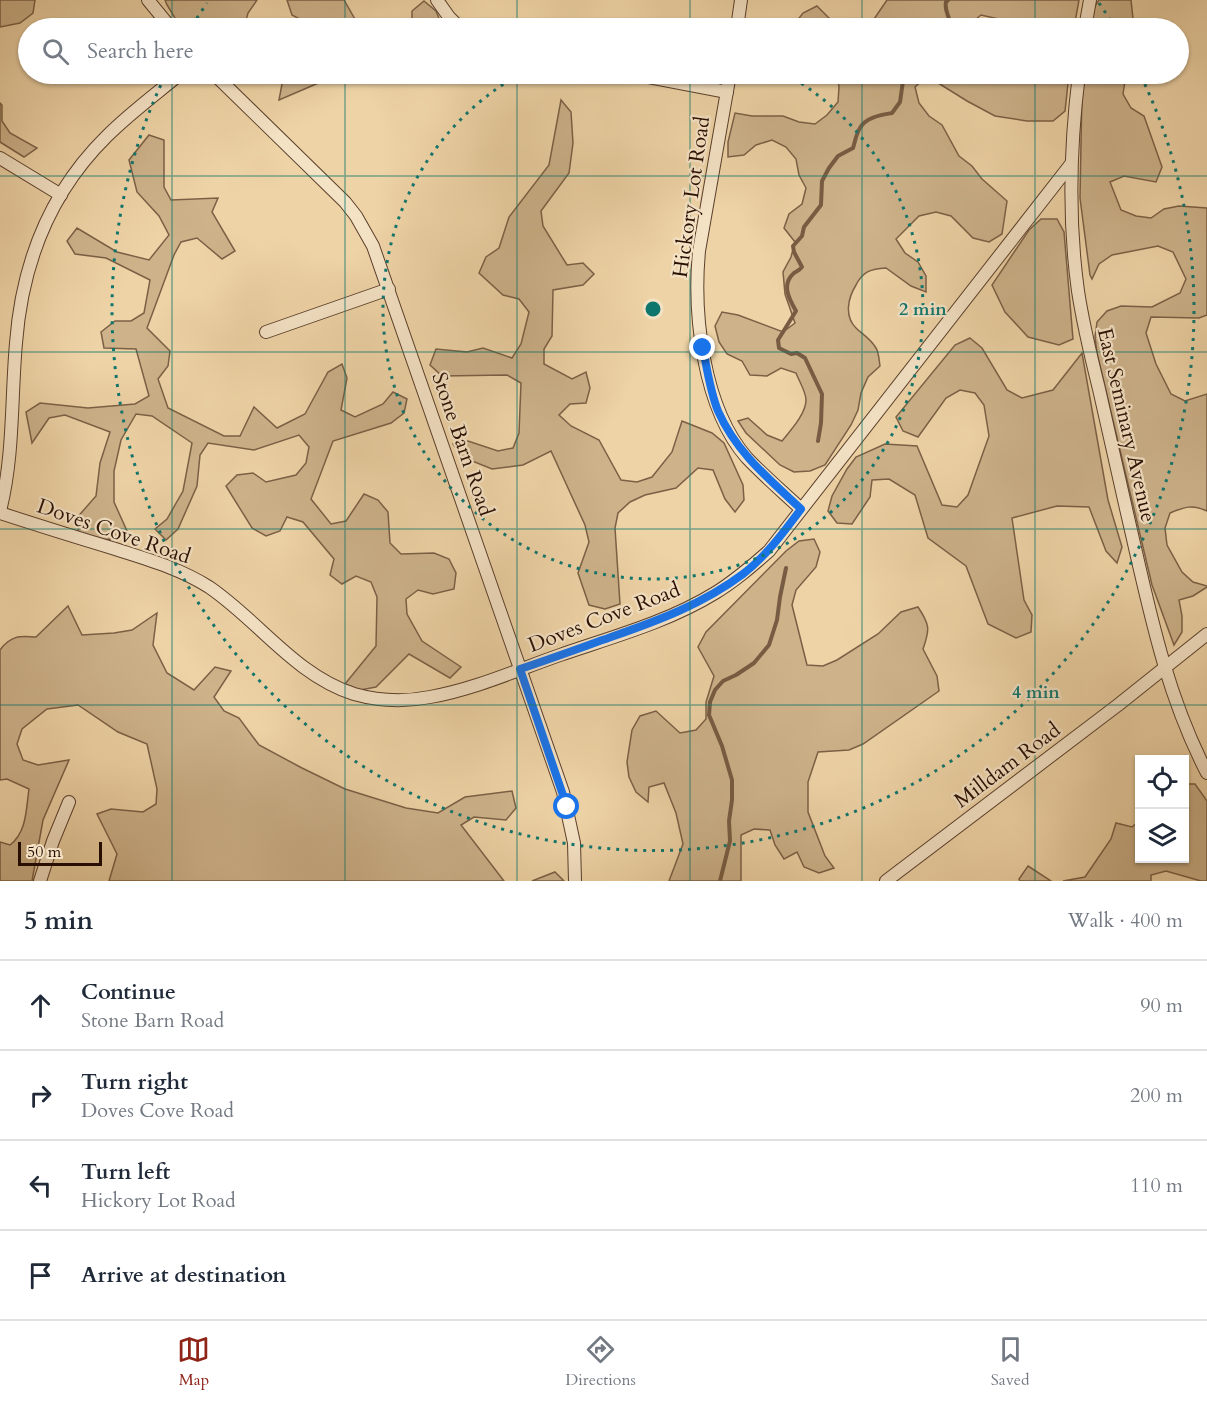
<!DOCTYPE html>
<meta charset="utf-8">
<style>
body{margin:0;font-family:Cardo,serif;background:#f6f6f7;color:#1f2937}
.controls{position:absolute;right:18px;bottom:18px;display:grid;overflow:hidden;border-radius:0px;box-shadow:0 2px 4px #0004}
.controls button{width:54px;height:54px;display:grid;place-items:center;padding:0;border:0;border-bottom:2px solid #e0e1e3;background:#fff;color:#1f2937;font:30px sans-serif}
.scale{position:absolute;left:18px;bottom:15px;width:84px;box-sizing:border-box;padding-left:6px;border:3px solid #290e02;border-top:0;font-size:16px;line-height:21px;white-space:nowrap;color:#290e02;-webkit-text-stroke:4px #f4e2c5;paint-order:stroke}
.stop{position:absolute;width:18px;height:18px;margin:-14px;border:4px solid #1a73e8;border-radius:50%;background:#fff}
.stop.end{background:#1a73e8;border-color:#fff;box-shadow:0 2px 6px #0008}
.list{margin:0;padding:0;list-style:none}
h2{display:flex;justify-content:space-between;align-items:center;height:78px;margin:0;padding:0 24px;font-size:26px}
h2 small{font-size:20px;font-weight:400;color:#747a83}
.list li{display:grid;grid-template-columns:39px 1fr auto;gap:18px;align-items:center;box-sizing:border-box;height:90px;padding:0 24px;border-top:2px solid #e0e1e3}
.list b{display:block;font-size:22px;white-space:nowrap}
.list p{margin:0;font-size:20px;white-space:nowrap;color:#747a83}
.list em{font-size:20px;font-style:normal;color:#747a83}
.icon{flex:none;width:33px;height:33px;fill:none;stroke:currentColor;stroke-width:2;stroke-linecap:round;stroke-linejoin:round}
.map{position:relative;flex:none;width:1207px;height:881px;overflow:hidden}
.search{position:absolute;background:#fff;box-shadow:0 2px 4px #0004;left:18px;right:18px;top:18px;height:66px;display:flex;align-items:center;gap:15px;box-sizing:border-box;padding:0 21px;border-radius:33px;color:#747a83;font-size:22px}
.sheet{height:438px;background:#fff}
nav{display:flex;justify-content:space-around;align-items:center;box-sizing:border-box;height:84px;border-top:2px solid #e0e1e3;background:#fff;font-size:16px;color:#747a83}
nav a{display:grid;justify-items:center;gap:3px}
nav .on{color:#8f2418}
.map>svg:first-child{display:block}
</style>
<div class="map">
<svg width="1207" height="881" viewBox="0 0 1207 881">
<rect width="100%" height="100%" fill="#eed3a6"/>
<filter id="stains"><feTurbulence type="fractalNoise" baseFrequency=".00333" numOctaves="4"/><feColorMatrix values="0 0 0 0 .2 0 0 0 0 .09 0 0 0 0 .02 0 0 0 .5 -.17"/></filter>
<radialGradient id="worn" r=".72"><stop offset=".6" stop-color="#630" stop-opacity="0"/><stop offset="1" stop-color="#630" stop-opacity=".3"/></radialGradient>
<g fill="#cdb28a" stroke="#7b6046" stroke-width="1.5">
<polygon points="0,0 35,0 33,13 20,23 0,27"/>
<polygon points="165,0 257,0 248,13 244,28 181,28 167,5"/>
<polygon points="287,0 344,0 360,28 316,28 292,15"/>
<polygon points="887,0 1079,0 1074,28 1051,28 1044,25 1028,22 1012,22 981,15 969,25 971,28 849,28 857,25 872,22"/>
<polygon points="1099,0 1131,0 1134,28 1089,28 1091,12"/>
<polygon points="424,1 436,11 443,28 412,28 412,11"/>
<polygon points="817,6 829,18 830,28 793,28 793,26 803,13"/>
<polygon points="291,74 330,74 323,81 279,100 282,84"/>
<path d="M837,74H1003L1020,80L1036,81L1041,74H1069L1065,111L1053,121H1027L995,116L967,101L927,76L915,87L919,103L929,116L942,125L959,156L972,166L982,179L1007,201L1002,234L989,242L973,238L951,216L936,212L919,216L896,239L905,253L918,262L926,276V292L911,286L886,268C871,269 863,271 856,285C848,298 844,316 856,328C863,335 870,338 876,348C879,353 879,360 880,366L868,377L861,393L858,410L851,425L825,465L810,471L794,472L780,465L746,433L738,421L748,418L767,435L782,441C790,431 806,414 806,400C806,392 799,381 796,373L781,368L767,376L750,375L742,361L727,354L719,342L715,326L722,312L738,315L783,332L795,323L785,294L783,272L791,257L795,242L784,228L789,214L802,204L806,188L799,175L796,159L786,147L772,140L756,145L744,155L728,157V142L735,113L752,116H783L799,122L815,124L827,115L838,102L839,87Z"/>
<path d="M1084,74H1126L1123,94L1131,108L1144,116L1162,167L1156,182L1124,176L1110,182L1121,210L1136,216L1151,218L1164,209L1179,206L1207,208V315L1199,318L1151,317L1146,333L1156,364L1171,394L1185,401L1207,394V511C1192,504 1184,507 1170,513L1165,528L1167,545L1182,572L1193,582L1207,586V587L1193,596L1179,600L1182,616V632L1174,645L1152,585L1097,353L1095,337L1097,322L1107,311L1121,306L1152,307L1180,293L1186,279L1173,252L1158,246L1112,255L1099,264L1092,279L1090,275L1080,198L1082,90Z"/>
<polygon points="561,100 571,112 573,143 569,173 541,211 543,226 567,265 583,263 594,274 583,285 553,290 552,336 544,349 544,364 572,379 586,372 590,388 586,403 570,404 559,415 571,426 599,440 621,480 637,482 652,477 672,452 682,421 712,433 724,443 743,485 744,500 735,512 725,499 713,470 698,468 676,488 645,495 630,502 618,513 615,528 620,604 605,609 589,605 578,573 589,542 585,525 551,451 523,465 492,469 462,457 453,444 468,441 498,451 513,448 519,433 521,383 507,375 442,376 430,365 436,349 467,352 483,348 512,358 521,344 529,312 519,299 503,295 479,273 486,257 499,248 509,217 549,165"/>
<polygon points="0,103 2,105 2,121 10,133 37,148 24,157 0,142"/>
<polygon points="149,135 164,140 164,187 171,200 218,198 212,212 235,251 222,259 197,238 181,242 174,255 147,328 170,351 168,366 158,379 168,408 224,436 240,436 254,407 277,428 305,414 328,372 342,364 347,378 341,410 355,417 383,404 393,392 407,399 404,413 391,423 333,441 311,499 331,524 346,521 364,494 378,500 388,512 390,543 401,554 434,553 449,559 456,573 454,589 433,594 418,590 406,599 407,614 422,641 461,667 450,678 409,654 376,687 360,690 345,684 376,646 377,597 371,582 356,576 342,584 330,575 334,559 303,522 287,517 280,531 266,536 252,528 226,486 237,475 253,473 266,482 296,475 306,463 309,447 299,435 254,450 208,443 200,455 197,486 178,529 166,540 155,529 167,519 183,491 192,443 152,416 136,414 121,440 114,471 114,502 127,531 114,539 95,540 80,535 75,520 96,496 100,463 110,432 65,415 49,418 32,443 26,412 40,403 88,408 135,404 149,396 136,349 104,348 101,332 115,321 131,321 144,313 150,280 106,258 75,254 67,241 77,228 117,252 149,260 169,235 159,216 137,192 129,160"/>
<polygon points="1041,219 1057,219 1064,232 1073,339 1059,345 1028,337 1005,312 992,285 1029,230"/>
<polygon points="970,338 982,348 1007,390 1022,398 1053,390 1082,353 1108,500 1122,547 1117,563 1106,551 1089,507 1057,506 1012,518 1024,600 1032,615 1031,632 1016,638 988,624 966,566 928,538 915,495 889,479 872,480 870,497 852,524 837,523 828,511 832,496 847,469 856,457 885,444 917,446 942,505 957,507 968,495 989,436 984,405 975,393 960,390 946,398 918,437 903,431 896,417 955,345"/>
<path d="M814,539L820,552L816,567L796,590L792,605L807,665L823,666L837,660L878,634L901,612L918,607C930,625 930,629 923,649L937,676L939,691L863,744L849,750L818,752L808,782V812L825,856L834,868L819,873L804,867L797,852L784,859L775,845L770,830L754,829L741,835V881H669L683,844L676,813L664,783L649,787L648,802L636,792L629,777L627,762L632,730L640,716L656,711L680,733L696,730L706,719V702L714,676L698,647L706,632L786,551L799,541Z"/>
<path d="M68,606L82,635L114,633L132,630L157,613L153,645L167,673L194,690L215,667L231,671L214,697L224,711L239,718L259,745L302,768L345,789L406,808L438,813L465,797L512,791L516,808L506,820L474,817L461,825L504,881H109L117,854L97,814L111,809L143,812L156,804L157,789L147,744L118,732L78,705L47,709L22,729L17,744L23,760L38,765L69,760L43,820L32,881H0V842L10,845C27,832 26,809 29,789L7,779L0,780V650C11,635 20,636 36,637Z"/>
<polygon points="1185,784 1195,784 1207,801 1207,881 1201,881 1166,871 1151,875 1151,881 1063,881 1085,877 1111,839 1116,823 1132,827 1139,821 1140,858 1184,858"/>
<polygon points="1028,866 1051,881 1020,881 1019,879"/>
<polygon points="555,872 564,881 532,881"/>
</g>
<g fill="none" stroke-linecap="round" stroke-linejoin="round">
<g stroke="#775c43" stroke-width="4">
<path d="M938,28L939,27H946L950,23C949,15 944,10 946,2L948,0"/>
<path d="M818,441L821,423L822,394L805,358L797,353L791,354L779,348L778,340L796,311C789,299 781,284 794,273C797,271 800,270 802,267L794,252L793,246L802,236L804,227L821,205L822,181L829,168L838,156L853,148C855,142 856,134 860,128C866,117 881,115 892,113L900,102L904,74"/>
<polyline points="720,881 730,841 729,821 732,800 732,780 722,746 709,715 710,702 715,690 723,681 736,675 754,663 769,645 777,620 780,597 786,568"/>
</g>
<defs>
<g id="minor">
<polyline points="148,0 171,28"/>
<polyline points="437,0 449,17 460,28"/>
<polyline points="737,28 741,0"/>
<polyline points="1085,28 1090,0"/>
<polyline points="214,74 345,202 356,216 373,246 563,792 574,843 575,881"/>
<polyline points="633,74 727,92"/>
<path d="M730,74L699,251C693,315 703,408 747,458C764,476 783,492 801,509"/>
<path d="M1079,74C1070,146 1068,219 1078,291C1083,324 1091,357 1099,389C1108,430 1118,472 1127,513C1148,603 1164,690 1207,773"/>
<polyline points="0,158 61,195"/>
<polyline points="266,332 389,289"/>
<path d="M0,511C14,456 11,399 16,343C22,264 50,192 107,136C130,113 156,94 180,74"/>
<path d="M0,513C37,525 75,537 112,548C146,559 179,568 209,587C259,621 295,675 354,694C379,701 405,702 430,697C475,689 517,670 560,655C612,637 668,622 715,593C735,581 752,566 769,551L1071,164"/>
<polyline points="40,881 53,841 69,802"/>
<polyline points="886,881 1118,705 1207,634"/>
</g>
</defs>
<use href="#minor" stroke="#5a3f2b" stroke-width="14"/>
<use href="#minor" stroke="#f4e2c5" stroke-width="12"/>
</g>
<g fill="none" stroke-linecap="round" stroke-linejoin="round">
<path stroke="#1a73e8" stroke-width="8" d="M567,807L520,669C550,659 580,648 611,637C657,621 703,604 743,574C766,556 783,533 801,509C769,479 736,452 718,411C710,391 707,369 703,348"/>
</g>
<path fill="none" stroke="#0f766e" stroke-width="1.5" stroke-opacity="0.55" d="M172,0V28M345,0V28M517,0V28M690,0V28M862,0V28M1035,0V28M172,74V881M345,74V881M517,74V881M690,74V881M862,74V881M1035,74V881M0,176H1207M0,352H1207M0,529H1207M0,705H1207"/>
<g fill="none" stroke="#0f766e" stroke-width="3" stroke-dasharray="3 6">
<path d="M786 74A270 270 0 1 1 520 74"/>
<path d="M192 26A541 541 0 0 1 207 3M1099 3A541 541 0 0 1 1114 26M1141 76A541 541 0 1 1 165 76"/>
</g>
<g text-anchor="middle" stroke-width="4.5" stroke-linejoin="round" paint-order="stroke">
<g font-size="21" fill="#290e02" stroke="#f4e2c5">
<text transform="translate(691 197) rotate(-82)" y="7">Hickory Lot Road</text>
<text transform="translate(1127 425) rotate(77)" y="7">East Seminary Avenue</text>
<text transform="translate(463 444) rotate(71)" y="7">Stone Barn Road</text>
<text transform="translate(114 531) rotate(19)" y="7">Doves Cove Road</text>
<text transform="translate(604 617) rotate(-21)" y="7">Doves Cove Road</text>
<text transform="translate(1007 765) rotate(-37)" y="7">Milldam Road</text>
</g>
</g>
<circle cx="653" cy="309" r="9" fill="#0f766e" stroke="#f4e2c5" stroke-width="3"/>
<g font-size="18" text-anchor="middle" font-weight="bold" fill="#0f766e" stroke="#f4e2c5" stroke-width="4.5" stroke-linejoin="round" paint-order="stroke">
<text x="923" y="315">2 min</text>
<text x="1036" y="698">4 min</text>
</g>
<rect width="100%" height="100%" filter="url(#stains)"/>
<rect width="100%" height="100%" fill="url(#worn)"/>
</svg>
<div class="controls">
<button><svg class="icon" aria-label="locate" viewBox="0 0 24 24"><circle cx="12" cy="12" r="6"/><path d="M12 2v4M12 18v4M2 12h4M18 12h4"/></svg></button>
<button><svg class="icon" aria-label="layers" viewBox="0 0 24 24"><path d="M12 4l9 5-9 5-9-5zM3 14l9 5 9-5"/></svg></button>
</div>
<div class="scale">50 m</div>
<div class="stop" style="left:567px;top:807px"></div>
<div class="stop end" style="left:703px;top:348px"></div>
<div class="search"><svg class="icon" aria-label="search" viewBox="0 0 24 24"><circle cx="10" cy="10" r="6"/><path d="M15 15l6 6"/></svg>Search here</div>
</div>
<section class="sheet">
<h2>5 min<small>Walk · 400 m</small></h2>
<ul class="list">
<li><svg class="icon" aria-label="ahead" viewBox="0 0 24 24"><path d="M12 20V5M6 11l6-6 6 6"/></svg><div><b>Continue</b><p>Stone Barn Road</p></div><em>90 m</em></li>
<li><svg class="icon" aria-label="right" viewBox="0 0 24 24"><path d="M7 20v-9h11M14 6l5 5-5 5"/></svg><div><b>Turn right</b><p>Doves Cove Road</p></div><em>200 m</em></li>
<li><svg class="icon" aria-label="left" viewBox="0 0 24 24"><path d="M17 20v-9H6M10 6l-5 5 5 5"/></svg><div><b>Turn left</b><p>Hickory Lot Road</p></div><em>110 m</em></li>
<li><svg class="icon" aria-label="arrive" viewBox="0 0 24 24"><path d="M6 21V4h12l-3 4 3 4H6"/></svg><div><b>Arrive at destination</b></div></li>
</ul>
</section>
<nav>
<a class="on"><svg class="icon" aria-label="map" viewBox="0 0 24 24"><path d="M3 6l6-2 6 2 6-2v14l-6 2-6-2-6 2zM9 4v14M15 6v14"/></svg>Map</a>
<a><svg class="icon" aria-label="directions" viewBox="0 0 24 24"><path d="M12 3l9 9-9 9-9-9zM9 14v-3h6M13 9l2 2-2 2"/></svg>Directions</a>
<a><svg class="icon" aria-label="saved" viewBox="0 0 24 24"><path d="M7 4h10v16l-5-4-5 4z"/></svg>Saved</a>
</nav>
